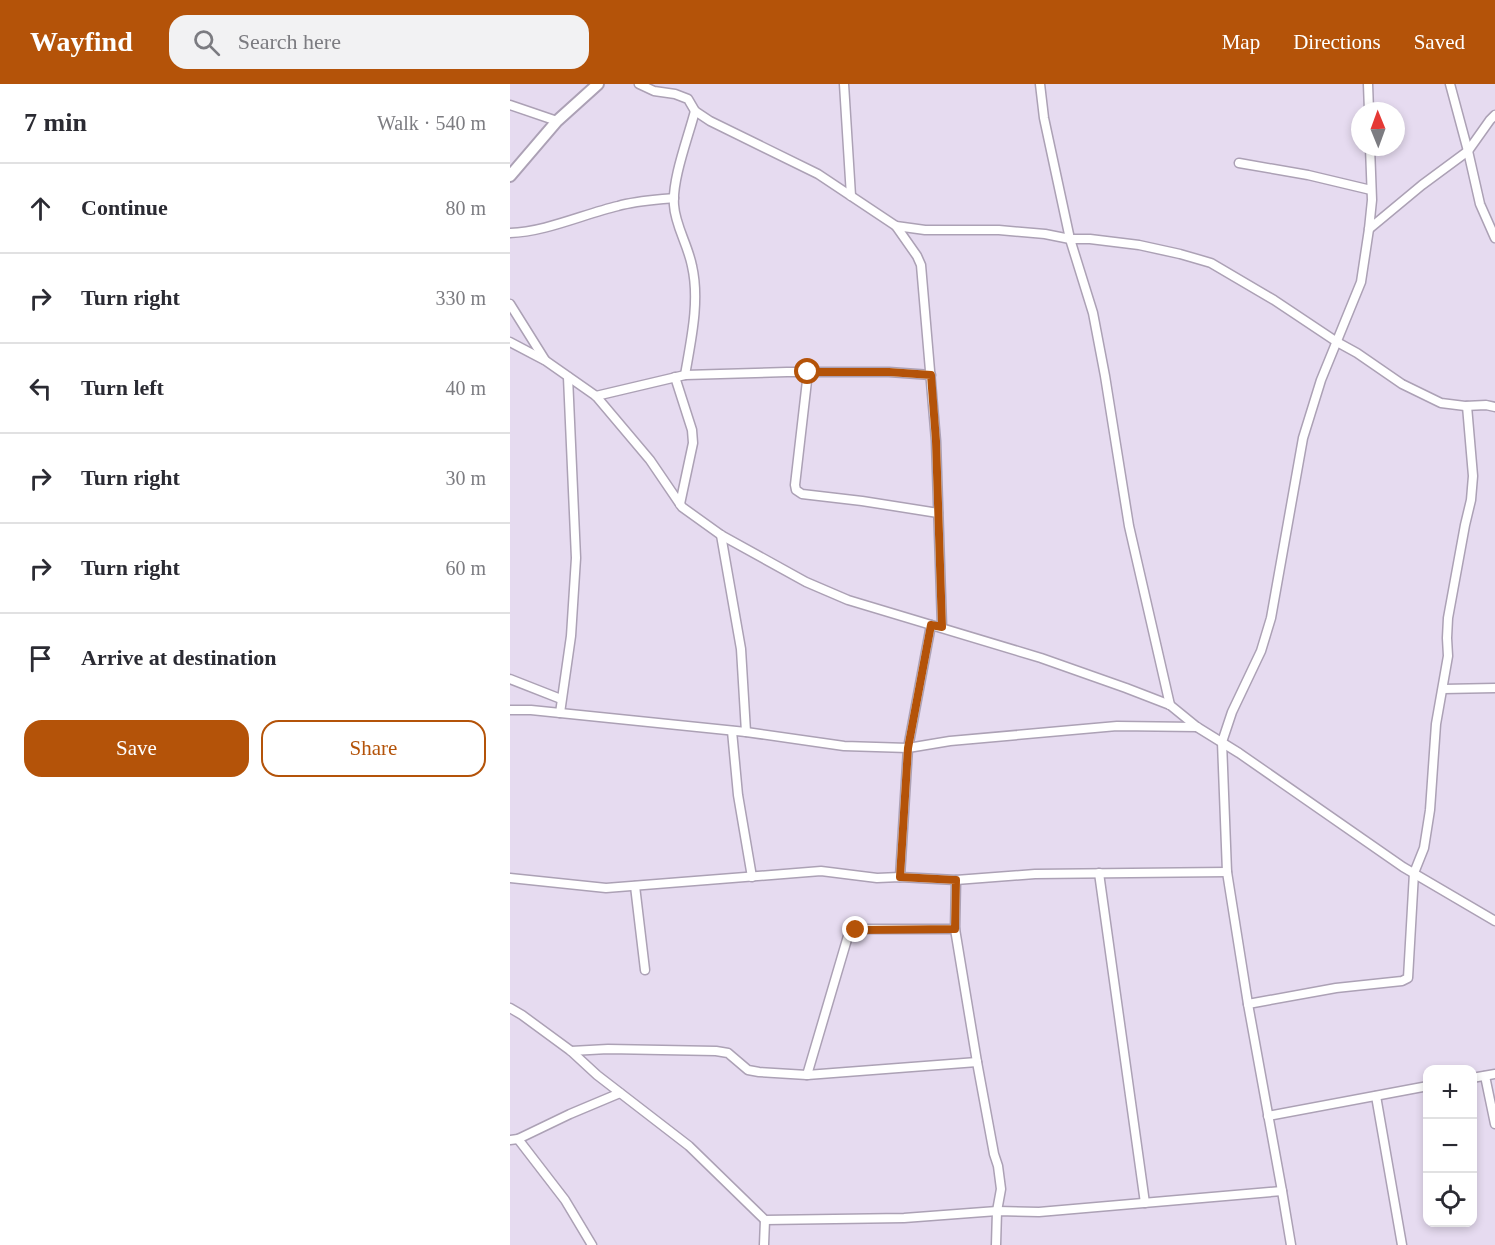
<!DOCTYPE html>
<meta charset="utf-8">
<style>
body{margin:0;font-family:"Times New Roman",serif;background:#f2f2f3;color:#2b2b33}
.controls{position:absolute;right:18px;bottom:18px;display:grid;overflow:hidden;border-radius:12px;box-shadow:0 3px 9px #0003}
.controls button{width:54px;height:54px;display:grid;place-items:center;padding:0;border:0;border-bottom:2px solid #e1e1e2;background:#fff;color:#2b2b33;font:30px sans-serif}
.compass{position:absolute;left:841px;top:18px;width:54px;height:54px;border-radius:50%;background:#fff;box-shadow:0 3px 9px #0003;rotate:359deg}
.stop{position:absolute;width:18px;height:18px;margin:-14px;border:4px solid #b45309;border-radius:50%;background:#fff}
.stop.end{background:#b45309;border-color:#fff;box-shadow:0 2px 6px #0008}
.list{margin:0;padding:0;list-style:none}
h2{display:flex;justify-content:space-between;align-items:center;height:78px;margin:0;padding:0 24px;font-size:26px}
h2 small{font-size:20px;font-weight:400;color:#7c7c81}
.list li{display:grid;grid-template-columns:39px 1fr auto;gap:18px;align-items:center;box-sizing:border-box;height:90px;padding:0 24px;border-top:2px solid #e1e1e2}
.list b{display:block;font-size:22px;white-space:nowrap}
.list em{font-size:20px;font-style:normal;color:#7c7c81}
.actions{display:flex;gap:12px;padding:18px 24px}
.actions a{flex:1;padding:14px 0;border:2px solid #b45309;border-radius:18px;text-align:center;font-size:21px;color:#b45309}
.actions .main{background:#b45309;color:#fff}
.icon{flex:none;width:33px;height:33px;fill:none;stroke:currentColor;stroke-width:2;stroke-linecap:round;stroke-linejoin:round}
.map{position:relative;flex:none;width:985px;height:1161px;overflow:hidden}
header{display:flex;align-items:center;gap:36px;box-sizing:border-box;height:84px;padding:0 30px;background:#b45309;color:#fff}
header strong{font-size:28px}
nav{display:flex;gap:33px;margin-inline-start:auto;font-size:21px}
.search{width:420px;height:54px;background:#f2f2f3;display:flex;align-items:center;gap:15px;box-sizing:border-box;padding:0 21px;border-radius:18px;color:#7c7c81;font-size:22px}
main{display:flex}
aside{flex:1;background:#fff}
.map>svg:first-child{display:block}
</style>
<header>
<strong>Wayfind</strong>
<div class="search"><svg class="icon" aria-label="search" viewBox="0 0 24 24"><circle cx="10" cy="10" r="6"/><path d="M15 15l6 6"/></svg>Search here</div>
<nav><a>Map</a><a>Directions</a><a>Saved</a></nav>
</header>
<main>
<aside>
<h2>7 min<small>Walk · 540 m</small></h2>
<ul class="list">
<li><svg class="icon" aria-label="ahead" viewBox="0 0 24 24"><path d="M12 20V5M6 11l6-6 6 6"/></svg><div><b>Continue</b></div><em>80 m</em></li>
<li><svg class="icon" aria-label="right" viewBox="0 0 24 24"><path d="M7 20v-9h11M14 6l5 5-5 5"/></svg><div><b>Turn right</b></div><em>330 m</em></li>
<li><svg class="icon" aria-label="left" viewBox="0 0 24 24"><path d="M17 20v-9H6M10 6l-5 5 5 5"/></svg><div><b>Turn left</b></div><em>40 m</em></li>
<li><svg class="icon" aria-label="right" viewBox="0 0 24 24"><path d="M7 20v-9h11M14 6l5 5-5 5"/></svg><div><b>Turn right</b></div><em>30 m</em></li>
<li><svg class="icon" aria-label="right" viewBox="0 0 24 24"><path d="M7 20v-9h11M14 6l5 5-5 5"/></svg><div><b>Turn right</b></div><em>60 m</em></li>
<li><svg class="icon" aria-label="arrive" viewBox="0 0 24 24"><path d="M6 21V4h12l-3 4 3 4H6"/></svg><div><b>Arrive at destination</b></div></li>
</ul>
<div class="actions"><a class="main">Save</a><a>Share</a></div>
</aside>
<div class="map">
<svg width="985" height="1161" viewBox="0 0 985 1161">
<rect width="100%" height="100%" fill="#e6dbf0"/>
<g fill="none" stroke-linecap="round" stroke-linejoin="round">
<defs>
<g id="minor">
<polyline points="129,0 144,7 165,10 178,15 185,27 200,37 308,90 386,142 415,146 489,146 535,150 560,155 580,155 629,161 670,170 701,179 764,216 827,258 847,269 892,300 931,319 955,322 976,321 985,323"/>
<polyline points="334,0 341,112"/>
<polyline points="530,0 534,34 560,155 583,229 595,292 619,442 660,621"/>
<polyline points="858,0 859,27"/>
<polyline points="940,0 958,67 970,120 985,154"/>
<polyline points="0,21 47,37"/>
<polyline points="729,79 798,91 861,106"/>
<polyline points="386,142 407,172 411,181 426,357 432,543"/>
<polyline points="859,145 912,101 958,67 980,36 985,31"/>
<path d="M0,149C35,148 74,130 108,122C126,117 145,116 164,114"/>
<polyline points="0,220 35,276"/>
<polyline points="0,258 36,277 86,312 140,376 172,423 211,451 296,498 338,516 531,574 616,604 660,621 687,643 729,669 893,783 985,837"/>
<polyline points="298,288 285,401 286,406 292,410 352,417 428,429"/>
<path d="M175,291C181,256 190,217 182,182C178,161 165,141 164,121C162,95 178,54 185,27"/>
<polyline points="165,293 182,346 183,359 170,420"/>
<polyline points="86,312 175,291 277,288 379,288 421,291"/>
<polyline points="211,451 231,565 236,648"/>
<polyline points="0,595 51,615"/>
<polyline points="933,605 985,604"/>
<polyline points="0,626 21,626 236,648 334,662 398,664 440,657 607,642 687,643"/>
<polyline points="50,629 61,552 66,474 58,293"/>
<polyline points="222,647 228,711 242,793"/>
<polyline points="589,789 635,1119"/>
<polyline points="390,793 398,664 421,541"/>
<polyline points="0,794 96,804 311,787 367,794 390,793 446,796 525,790 717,788"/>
<polyline points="446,796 445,845 467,978 484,1070 488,1082 491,1105 487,1127 486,1161"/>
<polyline points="125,802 135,886"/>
<polyline points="738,920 826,904 892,897 898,894 904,789 914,764 920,726 926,640 938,572 937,554 938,534 955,441 961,416 963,392 957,322"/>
<polyline points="0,924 12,931 61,967 87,991 179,1062 255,1136 394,1134 487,1127 529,1128 772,1107"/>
<polyline points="61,967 98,965 206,967 218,969 238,986 249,988 297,991 467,978"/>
<polyline points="297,991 338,852 346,846 359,845 445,845"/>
<polyline points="975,992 985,1040"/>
<polyline points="962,994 985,990"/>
<polyline points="866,1012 892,1161"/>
<polyline points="758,1032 918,1002"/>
<polyline points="8,1055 55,1116 82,1161"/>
<polyline points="0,1056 8,1055 60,1030 110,1009"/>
<polyline points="254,1161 255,1136"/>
<polyline points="781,1161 772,1107 738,920 717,788 712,658 722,628 751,567 761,534 793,354 811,296 851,198 859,145 862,116 860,63"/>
</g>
<polyline id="tertiary" points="0,92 47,37 88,0"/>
</defs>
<use href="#minor" stroke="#aca1b5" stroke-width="11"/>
<use href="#tertiary" stroke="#aca1b5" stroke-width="14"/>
<use href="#minor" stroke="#fff" stroke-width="8"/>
<use href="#tertiary" stroke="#fff" stroke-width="10"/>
</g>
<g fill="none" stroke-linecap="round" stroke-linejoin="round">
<polyline stroke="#b45309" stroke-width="8" points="298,288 379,288 421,291 426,357 432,543 421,541 398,664 390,793 446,796 445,845 346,846"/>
</g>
</svg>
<div class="controls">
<button>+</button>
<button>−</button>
<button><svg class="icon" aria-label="locate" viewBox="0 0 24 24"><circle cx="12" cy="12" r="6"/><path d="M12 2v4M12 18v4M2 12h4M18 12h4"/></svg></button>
</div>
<svg class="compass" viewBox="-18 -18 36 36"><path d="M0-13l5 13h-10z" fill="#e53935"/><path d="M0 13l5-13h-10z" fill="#7c7c81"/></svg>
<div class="stop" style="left:298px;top:288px"></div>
<div class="stop end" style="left:346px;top:846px"></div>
</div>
</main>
